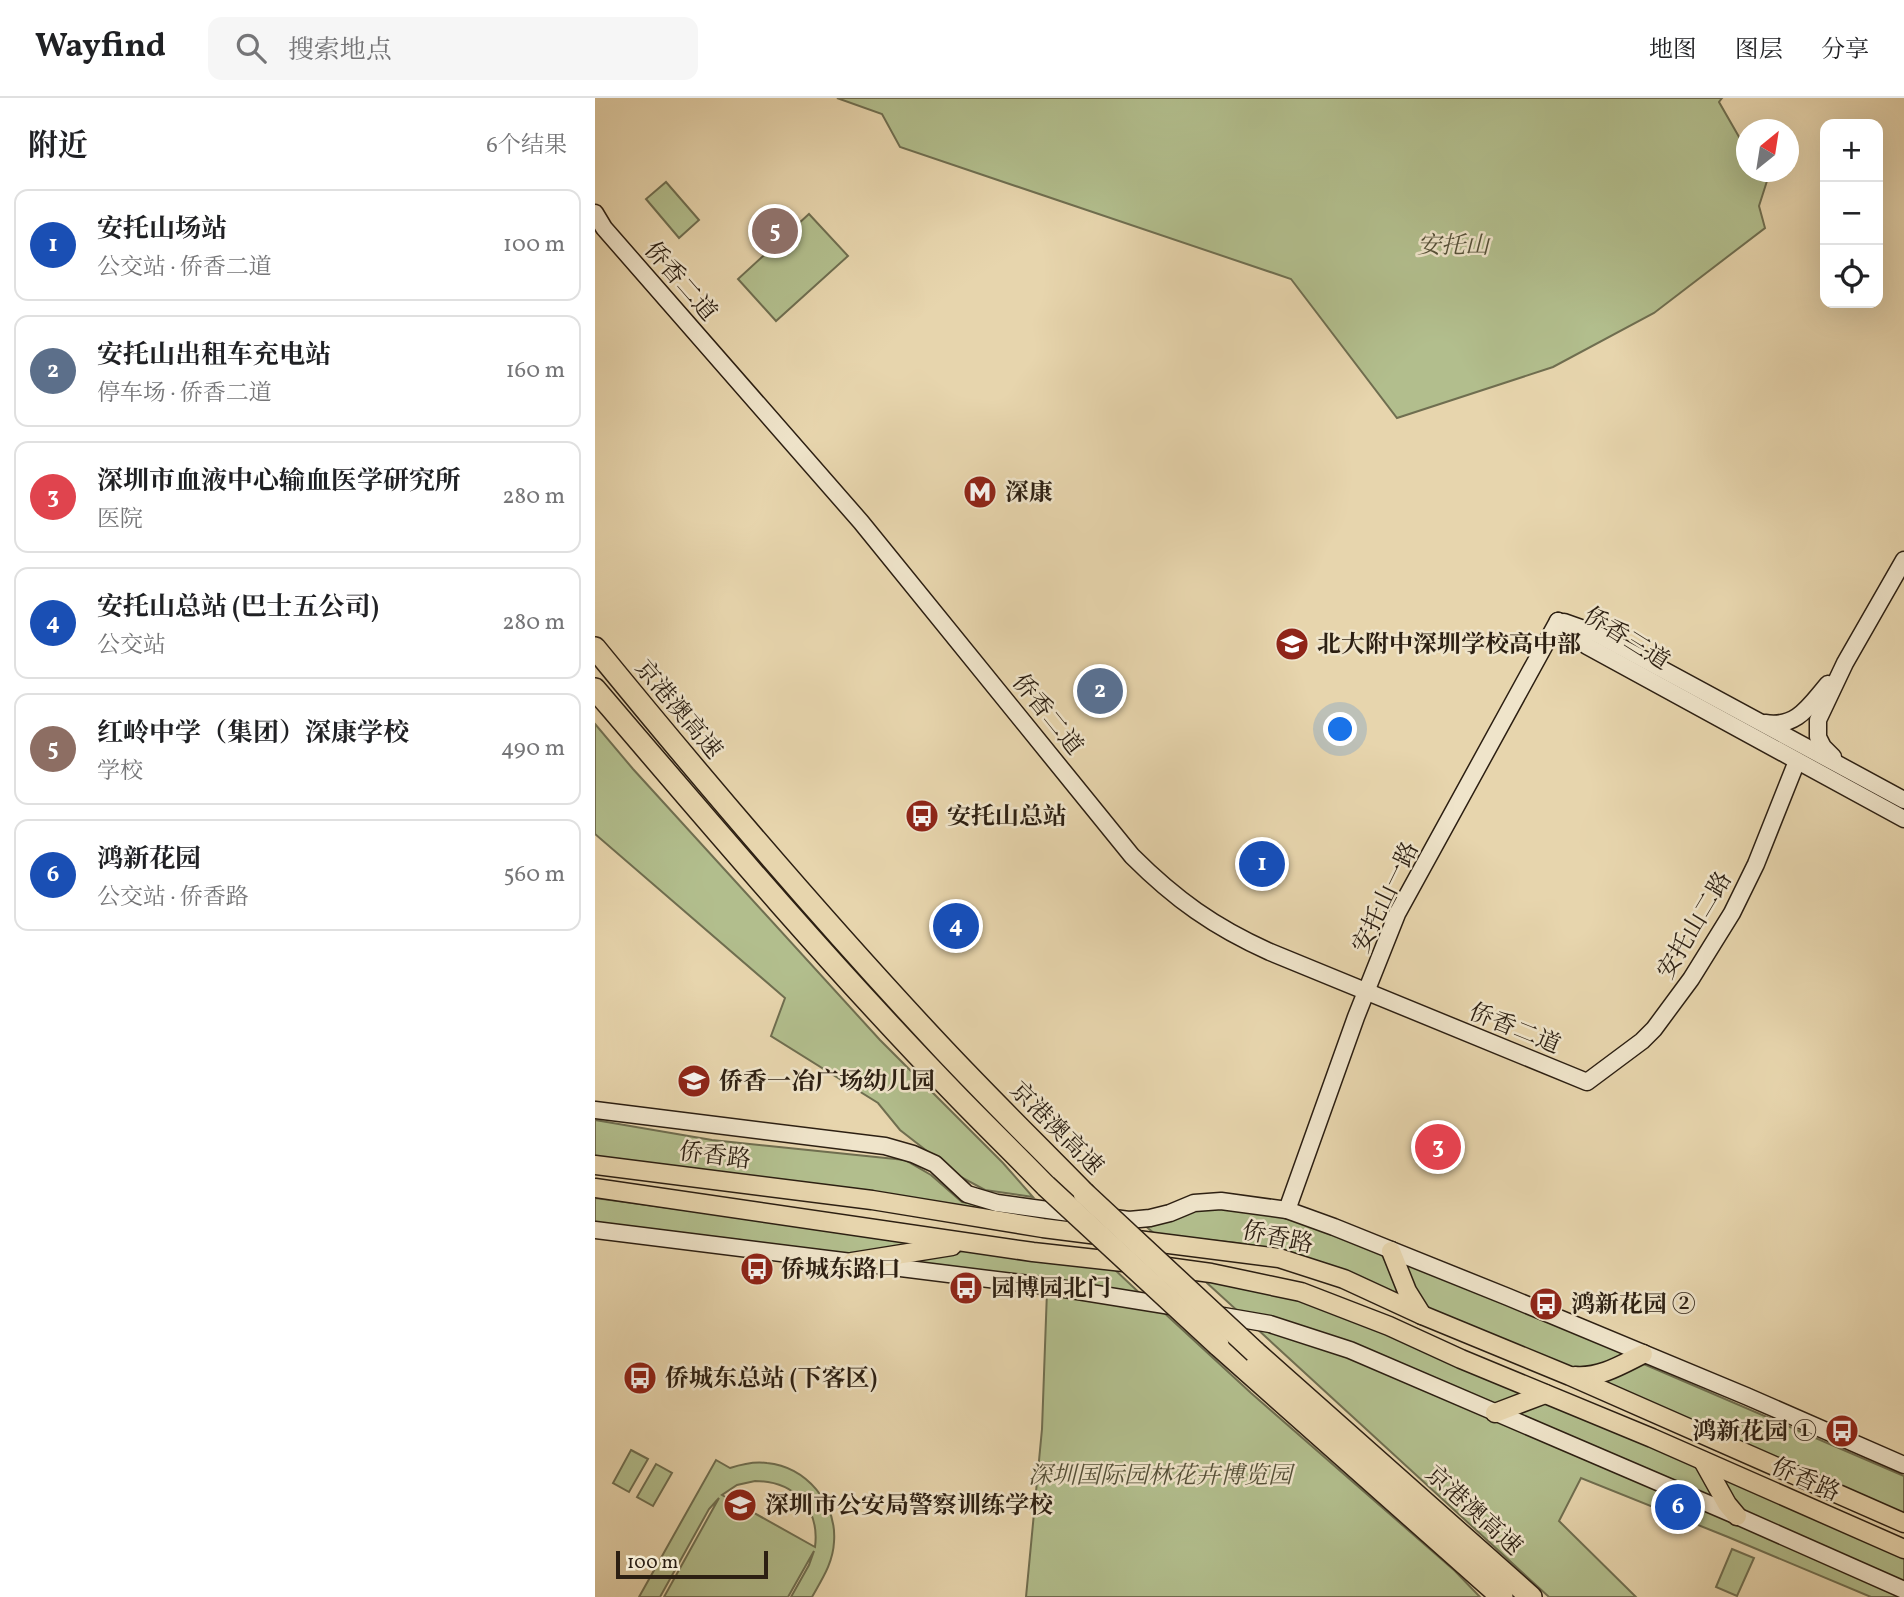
<!DOCTYPE html>
<html lang="zh">
<meta charset="utf-8">
<style>
body{margin:0;font-family:Vollkorn,"Noto Serif SC",serif;background:#f6f6f6;color:#202124}
.controls{position:absolute;right:21px;top:21px;display:grid;overflow:hidden;border-radius:14px;box-shadow:0 7px 28px #0002}
.controls button{width:63px;height:63px;display:grid;place-items:center;padding:0;border:0;border-bottom:2px solid #e0e0e0;background:#fff;color:#202124;font:35px sans-serif}
.compass{position:absolute;left:1141px;top:21px;width:63px;height:63px;border-radius:50%;background:#fff;box-shadow:0 7px 28px #0002;rotate:30deg}
.scale{position:absolute;left:21px;bottom:18px;width:152px;box-sizing:border-box;padding-left:7px;border:4px solid #2c1f12;border-top:0;font-size:19px;line-height:24px;white-space:nowrap;color:#2c1f12;-webkit-text-stroke:5px #efe4ca;paint-order:stroke}
.you{position:absolute;left:746px;top:632px;width:24px;height:24px;margin:-18px;border:5px solid #fff;border-radius:50%;background:#1a73e8;box-shadow:0 0 0 10px #1a73e833}
.badge{display:grid;place-items:center;width:46px;height:46px;border-radius:50%;background:#b45309;color:#fff;font-size:23px;font-weight:700}
.pin{position:absolute;translate:-50% -50%;border:4px solid #fff;box-shadow:0 2px 7px #0006}
.list{margin:0;padding:0;list-style:none}
h2{display:flex;justify-content:space-between;align-items:center;height:91px;margin:0;padding:0 28px;font-size:30px}
h2 small{font-size:23px;font-weight:400;color:#757577}
.list li{display:grid;grid-template-columns:46px 1fr auto;gap:21px;align-items:center;box-sizing:border-box;height:112px;margin:0 14px 14px;padding:0 14px;border:2px solid #e0e0e0;border-radius:14px}
.list b{display:block;font-size:26px;white-space:nowrap}
.list p{margin:0;font-size:23px;white-space:nowrap;color:#757577}
.list em{font-size:23px;font-style:normal;color:#757577}
.icon{flex:none;width:38px;height:38px;fill:none;stroke:currentColor;stroke-width:2;stroke-linecap:round;stroke-linejoin:round}
.map{position:relative;flex:none;width:1309px;height:1499px;overflow:hidden}
header{display:flex;align-items:center;gap:42px;box-sizing:border-box;height:98px;padding:0 35px;background:#fff;border-bottom:2px solid #e0e0e0}
header strong{font-size:33px}
nav{display:flex;gap:38px;margin-inline-start:auto;font-size:24px}
.search{width:490px;height:63px;background:#f6f6f6;display:flex;align-items:center;gap:18px;box-sizing:border-box;padding:0 24px;border-radius:14px;color:#757577;font-size:26px}
main{display:flex}
aside{flex:1;background:#fff}
.map>svg:first-child{display:block}
</style>
<header>
<strong>Wayfind</strong>
<div class="search"><svg class="icon" aria-label="search" viewBox="0 0 24 24"><circle cx="10" cy="10" r="6"/><path d="M15 15l6 6"/></svg>搜索地点</div>
<nav><a>地图</a><a>图层</a><a>分享</a></nav>
</header>
<main>
<aside>
<h2>附近<small>6个结果</small></h2>
<ul class="list">
<li><span class="badge" style="background:#1a4fb4">1</span><div><b>安托山场站</b><p>公交站 · 侨香二道</p></div><em>100 m</em></li>
<li><span class="badge" style="background:#5c6f8a">2</span><div><b>安托山出租车充电站</b><p>停车场 · 侨香二道</p></div><em>160 m</em></li>
<li><span class="badge" style="background:#e0444e">3</span><div><b>深圳市血液中心输血医学研究所</b><p>医院</p></div><em>280 m</em></li>
<li><span class="badge" style="background:#1a4fb4">4</span><div><b>安托山总站 (巴士五公司)</b><p>公交站</p></div><em>280 m</em></li>
<li><span class="badge" style="background:#8d6e63">5</span><div><b>红岭中学（集团）深康学校</b><p>学校</p></div><em>490 m</em></li>
<li><span class="badge" style="background:#1a4fb4">6</span><div><b>鸿新花园</b><p>公交站 · 侨香路</p></div><em>560 m</em></li>
</ul>
</aside>
<div class="map">
<svg width="1309" height="1499" viewBox="0 0 1309 1499">
<rect width="100%" height="100%" fill="#e7d5ad"/>
<filter id="stains"><feTurbulence type="fractalNoise" baseFrequency=".00286" numOctaves="4"/><feColorMatrix values="0 0 0 0 .2 0 0 0 0 .09 0 0 0 0 .02 0 0 0 .5 -.17"/></filter>
<radialGradient id="worn" r=".72"><stop offset=".6" stop-color="#630" stop-opacity="0"/><stop offset="1" stop-color="#630" stop-opacity=".3"/></radialGradient>
<g fill="#b2be8d" stroke="#6f6e50" stroke-width="2" fill-rule="evenodd">
<polygon points="242,0 1127,0 1124,4 1151,51 1152,74 1166,74 1172,83 1164,108 1170,130 1059,215 958,269 802,320 696,181 305,49 287,16"/>
<polygon points="71,84 104,122 84,140 51,101"/>
<polygon points="214,116 253,158 181,223 143,181"/>
<polygon points="0,626 38,671 285,942 408,1065 438,1099 390,1092 364,1078 305,1032 283,1005 176,938 190,900 0,736"/>
<polygon points="0,1022 117,1042 310,1062 336,1077 367,1104 465,1118 469,1123 0,1061"/>
<polygon points="0,1100 333,1145 252,1163 0,1127"/>
<polygon points="610,1110 662,1113 707,1123 785,1153 791,1159 810,1199 769,1181 680,1152 642,1145 560,1136 548,1126"/>
<polygon points="375,1152 518,1170 552,1202 308,1166 308,1162"/>
<polygon points="803,1160 1030,1256 1008,1270 980,1274 826,1207"/>
<polygon points="613,1183 691,1196 766,1224 936,1296 900,1311 647,1217 612,1185"/>
<polygon points="452,1193 565,1211 656,1295 860,1473 885,1499 431,1499 447,1331"/>
<polygon points="660,1229 766,1262 1309,1499 1276,1499 1133,1439 986,1380 964,1423 1041,1499 954,1499"/>
<polygon points="1044,1264 1309,1378 1309,1417 1001,1282"/>
<polygon points="948,1303 1110,1371 1128,1409 913,1318"/>
<polygon points="36,1352 53,1361 34,1394 18,1385"/>
<path d="M121,1362L135,1370C147,1366 159,1363 172,1365C211,1369 242,1405 239,1444C238,1465 227,1481 217,1499H196L214,1467L219,1453L193,1499H69L124,1400L114,1411L65,1499H44ZM160,1383C199,1383 225,1410 220,1449L127,1397L142,1387Z"/>
<polygon points="61,1366 77,1375 58,1408 42,1399"/>
<polygon points="1123,1377 1309,1459 1309,1487 1147,1418"/>
<polygon points="1137,1451 1159,1460 1142,1498 1121,1489"/>
</g>
<g fill="none" stroke-linecap="round" stroke-linejoin="round">
<defs>
<g id="secondary">
<path d="M0,115L9,130L266,424L537,758C580,801 619,829 675,854L992,984L1047,943L1059,931L1096,881L1137,815L1161,766L1202,663"/>
<polyline points="963,523 992,548 1309,721"/>
<polyline points="969,524 1000,535 1309,702"/>
<path d="M1170,625C1202,630 1214,608 1233,586"/>
<polyline points="1238,659 1228,649 1223,639 1223,622 1250,565 1309,462"/>
<polyline points="0,1012 290,1048 318,1056 340,1066 372,1096 402,1105 482,1116"/>
<polyline points="692,1112 761,919 802,816 963,523"/>
<polyline points="512,1119 534,1122 555,1120 575,1115 599,1105 626,1103 692,1112 739,1129 913,1199 1151,1298 1309,1367"/>
<polyline points="0,1132 458,1189 582,1209"/>
<polyline points="617,1216 675,1226 755,1252 1142,1418 1309,1492"/>
</g>
<g id="primary">
<polyline points="0,1067 277,1102 448,1130 684,1160 749,1181 827,1217 975,1278 1309,1425"/>
<polyline points="0,1090 438,1154 537,1165"/>
<polyline points="796,1153 812,1193 827,1217"/>
<polyline points="257,1164 357,1148"/>
<polyline points="565,1168 616,1175 706,1194 794,1228 866,1261 1057,1340 1309,1451"/>
<path d="M980,1278C1005,1280 1026,1267 1048,1256"/>
<polyline points="900,1315 950,1296"/>
<polyline points="1108,1363 1132,1406 1142,1418"/>
</g>
<g id="highway">
<path d="M0,550C112,687 227,822 348,951C394,1000 442,1047 489,1095"/>
<path d="M0,591C117,728 235,867 361,997C390,1027 421,1057 451,1088"/>
<polyline points="623,1247 907,1499"/>
<polyline points="660,1254 936,1499"/>
</g>
</defs>
<use href="#secondary" stroke="#2c1f12" stroke-width="19"/>
<use href="#primary" stroke="#2c1f12" stroke-width="21"/>
<use href="#highway" stroke="#2c1f12" stroke-width="24"/>
<use href="#secondary" stroke="#efe4ca" stroke-width="16"/>
<use href="#primary" stroke="#e7d5ad" stroke-width="18"/>
<use href="#highway" stroke="#e7d5ad" stroke-width="21"/>
<defs>
<g id="highway-bridge">
<polyline points="451,1088 623,1247"/>
<polyline points="489,1095 660,1254"/>
</g>
</defs>
<use href="#highway-bridge" stroke="#2c1f12" stroke-width="24" stroke-linecap="butt"/>
<use href="#highway-bridge" stroke="#e7d5ad" stroke-width="21"/>
</g>
<defs>
<symbol id="metro-disc" viewBox="-11 -11 22 22"><circle r="9.5" fill="#8f2418" stroke="#efe4ca"/><path d="M-5.5 5V-5H-3L0 0L3-5H5.5V5H3V-.5L0 4L-3-.5V5Z" fill="#fff"/></symbol>
<symbol id="school-disc" viewBox="-11 -11 22 22"><circle r="9.5" fill="#8f2418" stroke="#efe4ca"/><path d="M0-5L7-2L0 1L-7-2ZM-4 1L0 2.5L4 1V4Q0 6-4 4Z" fill="#fff"/></symbol>
<symbol id="bus-disc" viewBox="-11 -11 22 22"><circle r="9.5" fill="#8f2418" stroke="#efe4ca"/><path d="M-5-6H5V4H4V6H2V4H-2V6H-4V4H-5ZM-3.5-4V0h7V-4ZM-3.5 1.2v1.5H-2V1.2ZM2 1.2v1.5H3.5V1.2Z" fill="#fff"/></symbol>
</defs>
<g fill-rule="evenodd">
<use href="#metro-disc" x="366" y="375" width="38" height="38"/>
<use href="#school-disc" x="678" y="527" width="38" height="38"/>
<use href="#bus-disc" x="308" y="699" width="38" height="38"/>
<use href="#school-disc" x="80" y="964" width="38" height="38"/>
<use href="#bus-disc" x="143" y="1152" width="38" height="38"/>
<use href="#bus-disc" x="352" y="1171" width="38" height="38"/>
<use href="#bus-disc" x="932" y="1187" width="38" height="38"/>
<use href="#bus-disc" x="26" y="1261" width="38" height="38"/>
<use href="#bus-disc" x="1228" y="1314" width="38" height="38"/>
<use href="#school-disc" x="126" y="1388" width="38" height="38"/>
</g>
<g text-anchor="middle" stroke-width="5" stroke-linejoin="round" paint-order="stroke">
<g font-size="24" font-style="italic" fill="#544f37" stroke="#efe4ca">
<text x="858" y="155">安托山</text>
<text x="565" y="1385">深圳国际园林花卉博览园</text>
</g>
<g font-size="24" fill="#2c1f12" stroke="#efe4ca">
<text transform="translate(86 183) rotate(49)" y="8">侨香二道</text>
<text transform="translate(1032 540) rotate(32)" y="8">侨香三道</text>
<text transform="translate(84 611) rotate(50)" y="8">京港澳高速</text>
<text transform="translate(453 616) rotate(51)" y="8">侨香二道</text>
<text transform="translate(790 799) rotate(-64)" y="8">安托山一路</text>
<text transform="translate(1099 827) rotate(-59)" y="8">安托山二路</text>
<text transform="translate(920 930) rotate(22)" y="8">侨香二道</text>
<text transform="translate(462 1030) rotate(45)" y="8">京港澳高速</text>
<text transform="translate(120 1057) rotate(7)" y="8">侨香路</text>
<text transform="translate(683 1139) rotate(12)" y="8">侨香路</text>
<text transform="translate(1211 1381) rotate(24)" y="8">侨香路</text>
<text transform="translate(879 1412) rotate(42)" y="8">京港澳高速</text>
</g>
<g font-size="24" font-weight="bold" fill="#2c1f12" stroke="#efe4ca" text-anchor="start">
<text x="410" y="402">深康</text>
<text x="722" y="554">北大附中深圳学校高中部</text>
<text x="352" y="726">安托山总站</text>
<text x="124" y="991">侨香一冶广场幼儿园</text>
<text x="186" y="1179">侨城东路口</text>
<text x="396" y="1198">园博园北门</text>
<text x="976" y="1214">鸿新花园 ②</text>
<text x="70" y="1288">侨城东总站 (下客区)</text>
<text x="1222" y="1341" text-anchor="end">鸿新花园 ①</text>
<text x="170" y="1415">深圳市公安局警察训练学校</text>
</g>
</g>
<rect width="100%" height="100%" filter="url(#stains)"/>
<rect width="100%" height="100%" fill="url(#worn)"/>
</svg>
<div class="controls">
<button>+</button>
<button>−</button>
<button><svg class="icon" aria-label="locate" viewBox="0 0 24 24"><circle cx="12" cy="12" r="6"/><path d="M12 2v4M12 18v4M2 12h4M18 12h4"/></svg></button>
</div>
<svg class="compass" viewBox="-18 -18 36 36"><path d="M0-13l5 13h-10z" fill="#e53935"/><path d="M0 13l5-13h-10z" fill="#757577"/></svg>
<div class="scale">100 m</div>
<div class="you"></div>
<div class="pin badge" style="left:667px;top:766px;background:#1a4fb4">1</div>
<div class="pin badge" style="left:505px;top:593px;background:#5c6f8a">2</div>
<div class="pin badge" style="left:843px;top:1049px;background:#e0444e">3</div>
<div class="pin badge" style="left:361px;top:828px;background:#1a4fb4">4</div>
<div class="pin badge" style="left:180px;top:133px;background:#8d6e63">5</div>
<div class="pin badge" style="left:1083px;top:1409px;background:#1a4fb4">6</div>
</div>
</main>
